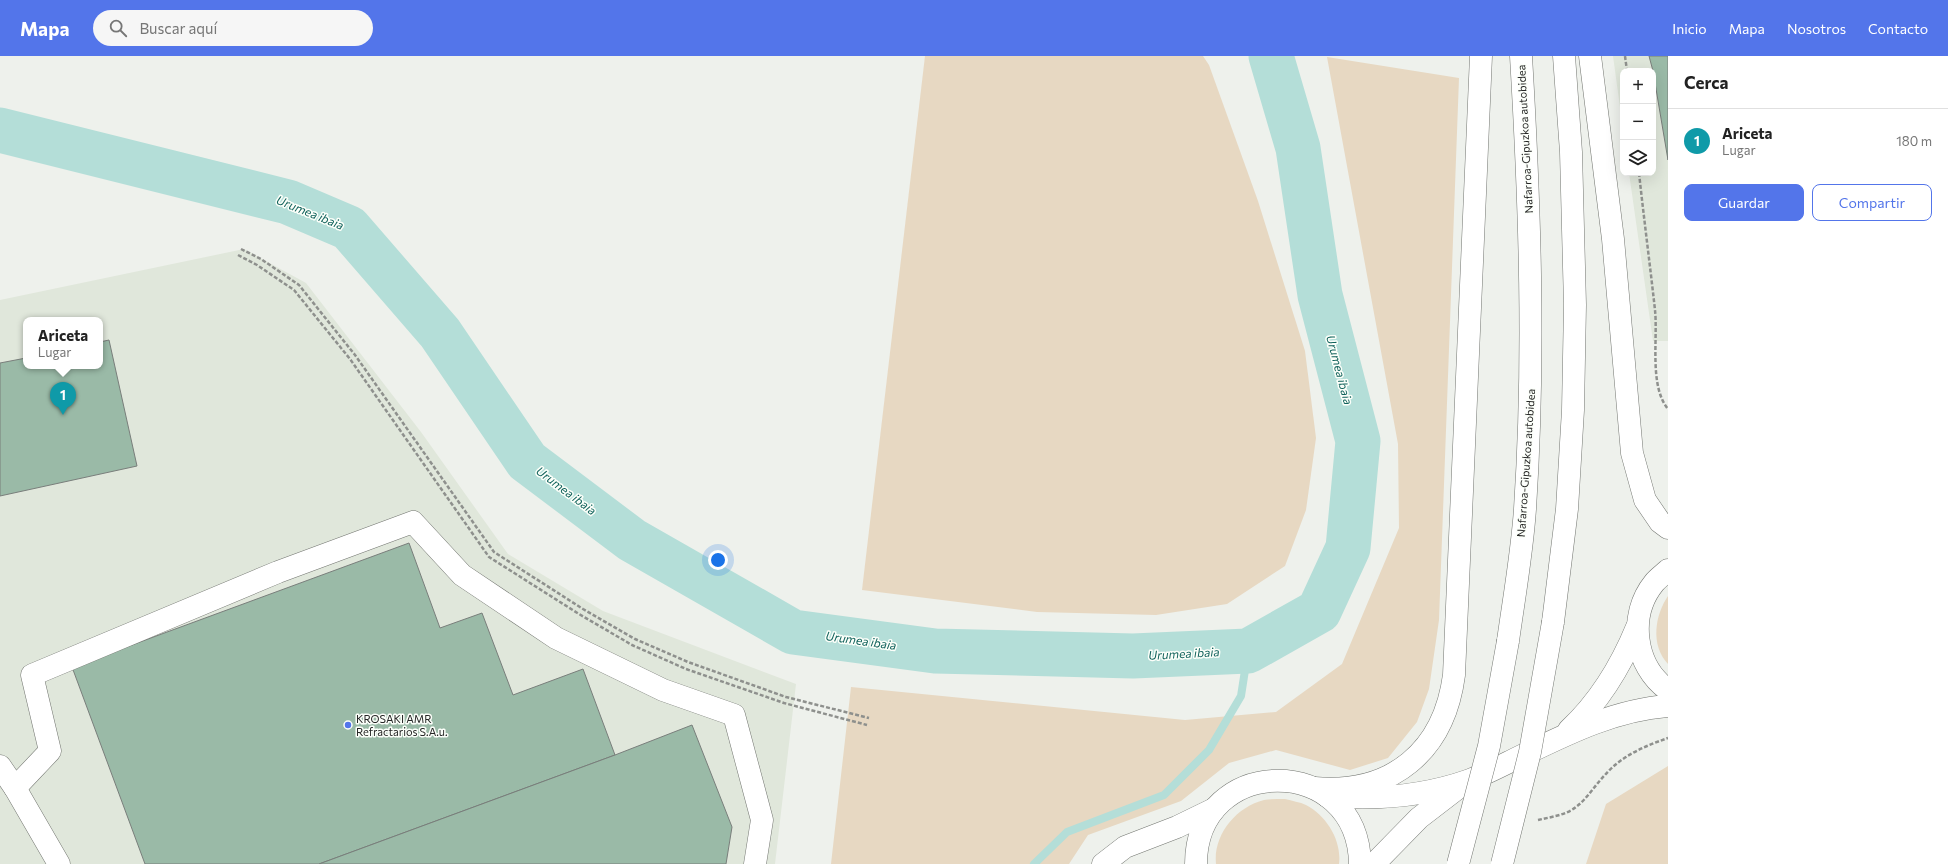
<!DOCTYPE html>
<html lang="es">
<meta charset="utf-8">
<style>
body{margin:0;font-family:Commissioner,sans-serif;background:#f6f6f6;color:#222}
.controls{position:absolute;right:12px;top:12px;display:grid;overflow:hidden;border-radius:8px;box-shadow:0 4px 16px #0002}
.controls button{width:36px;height:36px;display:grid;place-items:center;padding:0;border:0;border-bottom:1px solid #e0e0e0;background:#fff;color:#222;font:20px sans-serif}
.you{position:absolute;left:718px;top:504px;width:14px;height:14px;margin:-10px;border:3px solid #fff;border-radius:50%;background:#1a73e8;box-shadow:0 0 0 6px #1a73e833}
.badge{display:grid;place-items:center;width:26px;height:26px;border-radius:50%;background:#5375ea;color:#fff;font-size:13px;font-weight:700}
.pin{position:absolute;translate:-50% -33px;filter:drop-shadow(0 1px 2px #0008)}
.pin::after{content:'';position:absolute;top:21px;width:14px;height:12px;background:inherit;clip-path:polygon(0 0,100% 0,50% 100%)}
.popup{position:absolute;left:23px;top:261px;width:80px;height:52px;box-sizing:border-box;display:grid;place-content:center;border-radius:8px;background:#fff;filter:drop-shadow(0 1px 3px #0005);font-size:13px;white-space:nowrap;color:#767676}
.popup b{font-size:15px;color:#222}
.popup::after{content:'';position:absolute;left:50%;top:100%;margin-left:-8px;border:8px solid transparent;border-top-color:#fff}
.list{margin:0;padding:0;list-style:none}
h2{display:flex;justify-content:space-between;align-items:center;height:52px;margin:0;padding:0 16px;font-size:17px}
h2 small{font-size:13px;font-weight:400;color:#767676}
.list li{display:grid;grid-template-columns:26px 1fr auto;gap:12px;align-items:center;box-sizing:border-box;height:64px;padding:0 16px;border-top:1px solid #e0e0e0}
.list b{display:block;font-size:15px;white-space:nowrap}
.list p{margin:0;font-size:13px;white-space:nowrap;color:#767676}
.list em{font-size:13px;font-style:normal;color:#767676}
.actions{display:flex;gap:8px;padding:12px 16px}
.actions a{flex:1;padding:9px 0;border:1px solid #5375ea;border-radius:8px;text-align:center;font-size:14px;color:#5375ea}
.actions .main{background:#5375ea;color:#fff}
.icon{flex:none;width:22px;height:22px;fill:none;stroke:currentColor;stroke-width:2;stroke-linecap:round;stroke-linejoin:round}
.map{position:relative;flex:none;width:1668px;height:808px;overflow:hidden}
header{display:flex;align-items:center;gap:24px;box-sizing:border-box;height:56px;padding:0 20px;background:#5375ea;color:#fff}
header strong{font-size:19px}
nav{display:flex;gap:22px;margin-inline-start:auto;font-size:14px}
.search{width:280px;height:36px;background:#f6f6f6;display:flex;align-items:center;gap:10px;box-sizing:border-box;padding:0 14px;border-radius:22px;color:#767676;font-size:15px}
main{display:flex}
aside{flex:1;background:#fff}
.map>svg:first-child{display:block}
</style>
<header>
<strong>Mapa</strong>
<div class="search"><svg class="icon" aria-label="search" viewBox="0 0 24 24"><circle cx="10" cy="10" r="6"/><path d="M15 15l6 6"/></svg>Buscar aquí</div>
<nav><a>Inicio</a><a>Mapa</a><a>Nosotros</a><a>Contacto</a></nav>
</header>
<main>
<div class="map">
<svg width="1668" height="808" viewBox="0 0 1668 808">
<rect width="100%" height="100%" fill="#eef1ec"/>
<g fill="#e0e7db" fill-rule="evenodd">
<polygon points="1613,0 1668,0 1668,285 1653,285 1629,117 1653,117 1653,15 1623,15 1623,73"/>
<path d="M244,193L306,227L421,376L508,498L603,555L796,628L775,808H0V244ZM26,264H100V310H26Z"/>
</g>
<g fill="#e7d8c2">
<polygon points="925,0 1203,0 1209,9 1258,145 1305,295 1316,382 1306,454 1285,510 1227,548 1156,559 1037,556 862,534"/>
<polygon points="1327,1 1459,22 1439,564 1429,633 1417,666 1388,702 1350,714 1276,694 1229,707 1181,745 1088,779 1069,808 831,808 851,631 1185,664 1276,656 1342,608 1399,472 1398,388"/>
<path d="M1668,540V608C1650,589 1655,559 1668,540Z"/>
<polygon points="1668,710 1668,808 1586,808 1606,748"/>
<path d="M1285,743C1292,745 1300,746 1306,749C1327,760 1342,785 1339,808H1216C1213,779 1236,751 1264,744C1270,743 1278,743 1285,743Z"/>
</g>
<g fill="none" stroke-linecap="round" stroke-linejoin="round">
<polyline stroke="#b4ded8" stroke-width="8" points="1034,808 1067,776 1164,739 1209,694 1241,640 1248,595"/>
<polyline stroke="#b4ded8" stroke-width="45" points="0,74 288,146 349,172 440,277 527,405 632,484 793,576 935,595 1133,600 1248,595 1319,555 1348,492 1358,385 1320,239 1298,92 1271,0"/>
</g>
<g fill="#9abaa7" stroke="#797e7b">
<polygon points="1649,0 1668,0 1668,104 1653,15"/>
<polygon points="109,284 137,410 0,440 0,307 26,302 26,310 100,310 100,286"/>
<polygon points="409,487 440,572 482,557 513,639 583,613 615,699 319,808 145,808 72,611"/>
<polygon points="692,669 732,771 726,808 319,808 615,699"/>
</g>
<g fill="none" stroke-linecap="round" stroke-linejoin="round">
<defs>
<g id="minor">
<polyline points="0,710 15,732 59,808"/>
<polyline points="15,732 50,695 32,619 278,516 413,466 462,519 556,582 663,634 734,659 762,764 755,808"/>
</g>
<g id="major">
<path d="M1668,514C1664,518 1658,522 1654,527C1628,559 1634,610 1668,634"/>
<path d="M1569,674C1600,645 1621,610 1637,571"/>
<path d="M1327,740C1375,744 1421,741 1467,725C1481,720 1495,713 1509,706C1559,682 1611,654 1668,650"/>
<polyline points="1103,808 1125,791 1177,771 1214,753"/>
<path d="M1196,808C1196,698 1358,696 1360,808"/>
<polyline points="1374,808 1419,762 1458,732"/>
</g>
<g id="highway">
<polyline points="1590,0 1613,183 1632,397 1645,444 1660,466 1668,472"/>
<polyline points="1553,566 1567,453 1573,354 1575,249 1571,96 1564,0"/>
<path d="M1508,585C1514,542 1522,497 1525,453C1535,302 1530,151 1521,0"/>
<path d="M1314,732C1392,739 1444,695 1454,619L1481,0"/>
</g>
</defs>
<use href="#minor" stroke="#737671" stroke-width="23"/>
<use href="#major" stroke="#737671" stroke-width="23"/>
<use href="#highway" stroke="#737671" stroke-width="23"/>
<g stroke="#8e908d" stroke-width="2.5" stroke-dasharray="4 2" stroke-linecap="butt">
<polyline points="1625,0 1627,15"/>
<path d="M1639,117C1644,163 1650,209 1655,254C1658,283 1649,330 1668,353"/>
<polyline points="241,193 261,203 299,229 355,299 494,496 583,553 635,583 688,606 786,641 869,662"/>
<polyline points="238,199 257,209 294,234 350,303 489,501 579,558 632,589 686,613 784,647 867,669"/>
<path d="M1538,764C1551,761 1566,759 1576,751C1587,743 1595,729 1605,719C1621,700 1645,690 1668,682"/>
</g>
<use href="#minor" stroke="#fff" stroke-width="22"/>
<use href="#major" stroke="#fff" stroke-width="22"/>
<use href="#highway" stroke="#fff" stroke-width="22"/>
<defs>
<g id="highway-bridge">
<polyline points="1458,808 1489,690 1508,585"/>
<polyline points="1502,808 1530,696 1553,566"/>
</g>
</defs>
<use href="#highway-bridge" stroke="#737671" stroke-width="23" stroke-linecap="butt"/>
<use href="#highway-bridge" stroke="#fff" stroke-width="22"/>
</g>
<circle fill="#5375ea" stroke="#fcfffa" stroke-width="1.5" cx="348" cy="669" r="4"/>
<g text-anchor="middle" stroke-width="3" stroke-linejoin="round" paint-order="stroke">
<g font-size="11" fill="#252625" stroke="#fcfffa">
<text transform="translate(1525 83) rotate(-93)" y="4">Nafarroa-Gipuzkoa autobidea</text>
<text transform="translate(1526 407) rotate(-86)" y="4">Nafarroa-Gipuzkoa autobidea</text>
</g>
<g font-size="11" fill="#252625" stroke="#fcfffa" text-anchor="start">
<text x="356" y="667">KROSAKI AMR<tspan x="356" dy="13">Refractarios S.A.u.</tspan></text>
</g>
<g font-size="12" font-style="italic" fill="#10625b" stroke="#fcfffa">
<text transform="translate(310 157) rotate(22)" y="4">Urumea ibaia</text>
<text transform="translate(1339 314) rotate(75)" y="4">Urumea ibaia</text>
<text transform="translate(566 435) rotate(37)" y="4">Urumea ibaia</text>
<text transform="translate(861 585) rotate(8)" y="4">Urumea ibaia</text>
<text transform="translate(1184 598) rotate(-3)" y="4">Urumea ibaia</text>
</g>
</g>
</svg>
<div class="controls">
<button>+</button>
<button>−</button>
<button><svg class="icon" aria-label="layers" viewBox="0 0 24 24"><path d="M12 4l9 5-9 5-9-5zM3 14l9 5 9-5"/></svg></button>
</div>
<div class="you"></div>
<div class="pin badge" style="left:63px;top:359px;background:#0f9aa8">1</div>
<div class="popup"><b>Ariceta</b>Lugar</div>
</div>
<aside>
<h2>Cerca<small></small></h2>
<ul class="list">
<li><span class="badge" style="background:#0f9aa8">1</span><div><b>Ariceta</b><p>Lugar</p></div><em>180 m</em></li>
</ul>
<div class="actions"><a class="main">Guardar</a><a>Compartir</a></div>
</aside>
</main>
